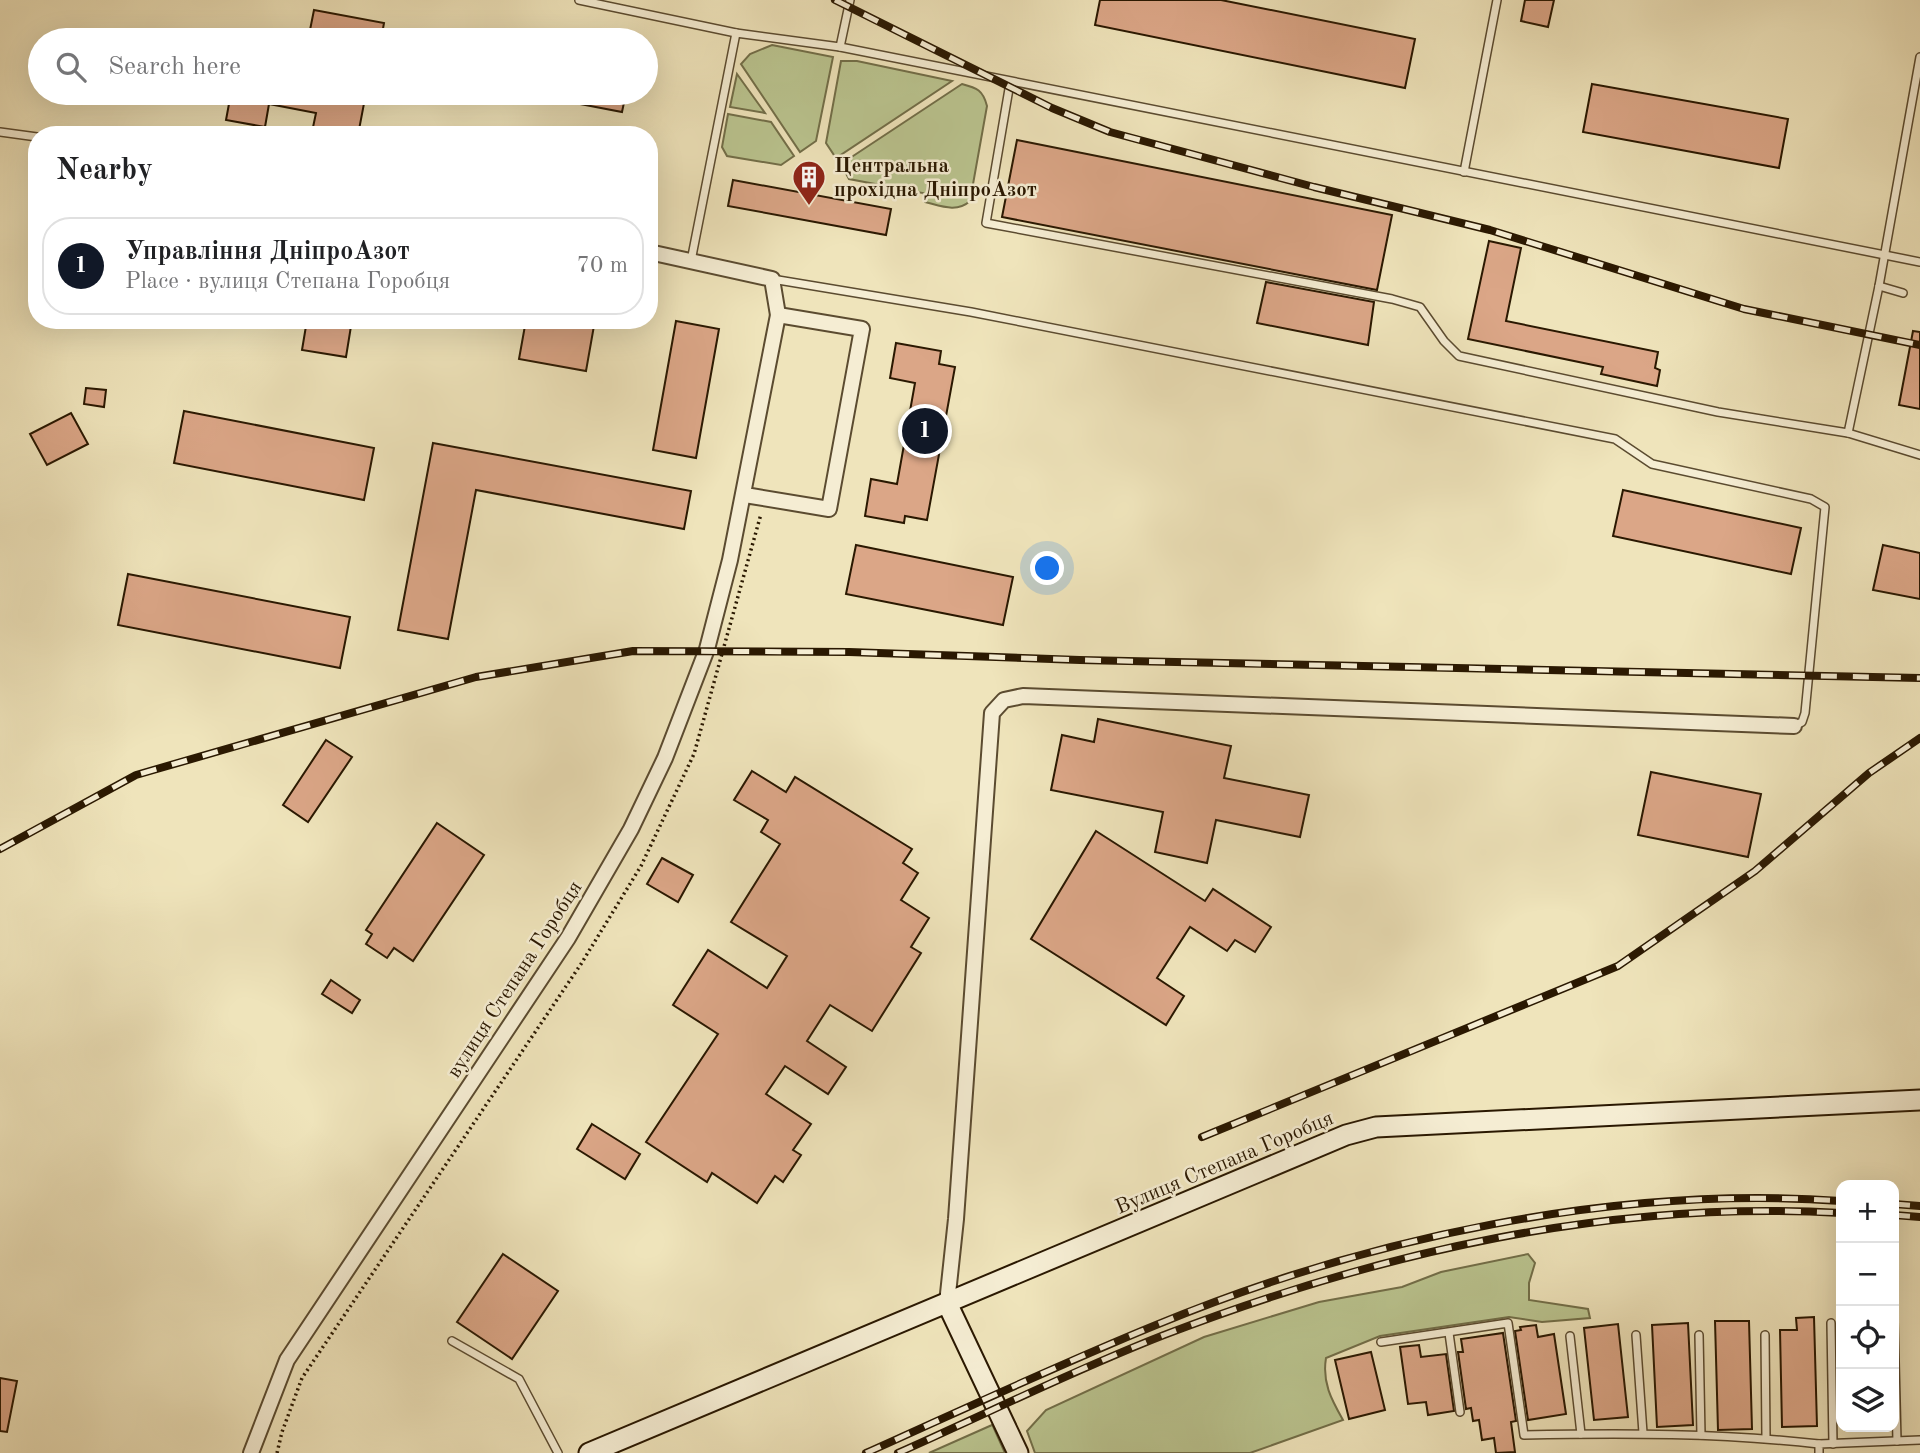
<!DOCTYPE html>
<meta charset="utf-8">
<style>
body{margin:0;font-family:"Old Standard TT",serif;background:#f2f2f2;color:#202124}
.controls{position:absolute;right:21px;bottom:21px;display:grid;overflow:hidden;border-radius:14px;box-shadow:0 7px 28px #0002}
.controls button{width:63px;height:63px;display:grid;place-items:center;padding:0;border:0;border-bottom:2px solid #e0e0e0;background:#fff;color:#202124;font:35px sans-serif}
.you{position:absolute;left:1048px;top:569px;width:24px;height:24px;margin:-18px;border:5px solid #fff;border-radius:50%;background:#1a73e8;box-shadow:0 0 0 10px #1a73e833}
.badge{display:grid;place-items:center;width:46px;height:46px;border-radius:50%;background:#111827;color:#fff;font-size:23px;font-weight:700}
.pin{position:absolute;translate:-50% -50%;border:4px solid #fff;box-shadow:0 2px 7px #0006}
.list{margin:0;padding:0;list-style:none}
h2{display:flex;justify-content:space-between;align-items:center;height:91px;margin:0;padding:0 28px;font-size:30px}
h2 small{font-size:23px;font-weight:400;color:#757577}
.list li{display:grid;grid-template-columns:46px 1fr auto;gap:21px;align-items:center;box-sizing:border-box;height:98px;margin:0 14px 14px;padding:0 14px;border:2px solid #e0e0e0;border-radius:28px}
.list b{display:block;font-size:26px;white-space:nowrap}
.list p{margin:0;font-size:23px;white-space:nowrap;color:#757577}
.list em{font-size:23px;font-style:normal;color:#757577}
.icon{flex:none;width:38px;height:38px;fill:none;stroke:currentColor;stroke-width:2;stroke-linecap:round;stroke-linejoin:round}
.map{position:relative;flex:none;width:1920px;height:1453px;overflow:hidden}
.search{position:absolute;background:#fff;box-shadow:0 7px 28px #0002;left:28px;top:28px;width:630px;height:77px;display:flex;align-items:center;gap:18px;box-sizing:border-box;padding:0 24px;border-radius:38px;color:#757577;font-size:26px}
.panel{position:absolute;background:#fff;box-shadow:0 7px 28px #0002;left:28px;top:126px;width:630px;height:203px;border-radius:28px}
.map>svg:first-child{display:block}
</style>
<div class="map">
<svg width="1920" height="1453" viewBox="0 0 1920 1453">
<rect width="100%" height="100%" fill="#efe4bb"/>
<filter id="stains"><feTurbulence type="fractalNoise" baseFrequency=".00286" numOctaves="4"/><feColorMatrix values="0 0 0 0 .2 0 0 0 0 .09 0 0 0 0 .02 0 0 0 .5 -.17"/></filter>
<radialGradient id="worn" r=".72"><stop offset=".6" stop-color="#630" stop-opacity="0"/><stop offset="1" stop-color="#630" stop-opacity=".3"/></radialGradient>
<g fill="#bac48f" stroke="#726e48" stroke-width="2">
<polygon points="772,45 833,57 816,141 800,152 741,64 750,54"/>
<polygon points="841,61 857,61 952,81 836,158 826,143"/>
<polygon points="737,74 765,113 730,107"/>
<path d="M962,84C977,88 983,90 987,106L970,201C957,213 941,206 925,202L923,193L849,179L841,164Z"/>
<polygon points="728,114 771,122 794,156 781,165 727,156 722,147"/>
<path d="M1528,1254L1535,1263L1529,1283V1300L1588,1309L1590,1318L1542,1322L1509,1317L1380,1336L1326,1358C1322,1382 1331,1399 1343,1420L1250,1453H1035L1027,1431L1046,1410L1204,1337L1319,1302L1402,1287L1441,1272Z"/>
<polygon points="992,1424 1005,1453 929,1453 992,1425"/>
</g>
<g fill="#dba687" stroke="#2a1801" stroke-width="2">
<polygon points="1100,0 1221,0 1415,39 1405,88 1095,25"/>
<polygon points="1525,0 1554,0 1548,27 1521,21"/>
<polygon points="314,10 384,23 381,40 308,40"/>
<polygon points="1592,84 1788,119 1779,168 1583,132"/>
<polygon points="231,93 366,93 358,135 312,132 316,113 269,104 265,127 226,120"/>
<polygon points="560,93 626,93 622,112 559,100"/>
<polygon points="1017,140 1392,215 1377,290 1002,217"/>
<polygon points="733,180 891,209 886,235 728,206"/>
<polygon points="1489,241 1521,248 1506,321 1658,352 1655,368 1660,370 1657,386 1601,374 1603,367 1468,339"/>
<polygon points="1266,282 1374,302 1368,345 1257,323"/>
<polygon points="307,320 352,320 346,357 302,350"/>
<polygon points="526,320 595,320 586,371 519,359"/>
<polygon points="676,321 719,329 696,458 653,450"/>
<polygon points="1913,331 1920,332 1920,409 1899,405"/>
<polygon points="896,343 941,351 939,364 955,367 927,520 905,516 904,523 865,516 871,479 897,484 915,383 890,378"/>
<polygon points="86,388 106,390 104,407 84,404"/>
<polygon points="184,411 374,448 364,500 174,463"/>
<polygon points="71,413 88,444 47,465 30,434"/>
<polygon points="433,443 691,491 684,529 476,490 448,639 398,630"/>
<polygon points="1623,490 1801,528 1791,574 1613,536"/>
<polygon points="856,545 1013,577 1003,625 846,594"/>
<polygon points="1883,545 1920,553 1920,599 1873,590"/>
<polygon points="128,574 350,617 340,668 118,625"/>
<polygon points="1098,719 1231,746 1224,778 1309,795 1300,837 1216,820 1207,863 1155,852 1163,812 1051,790 1062,735 1094,742"/>
<polygon points="326,740 352,757 308,822 283,805"/>
<polygon points="752,771 786,792 795,777 912,849 903,863 918,873 901,900 929,918 911,947 921,953 872,1031 830,1005 807,1041 846,1067 828,1094 785,1066 766,1094 811,1124 793,1150 801,1155 783,1182 775,1176 757,1203 712,1173 707,1182 646,1142 718,1034 673,1005 708,950 767,988 787,956 731,922 780,844 761,832 768,820 734,800"/>
<polygon points="1651,772 1761,794 1748,857 1638,835"/>
<polygon points="437,823 484,855 413,961 394,948 387,958 366,944 372,934 366,930"/>
<polygon points="1096,831 1205,901 1213,889 1271,927 1255,952 1235,940 1227,951 1190,927 1157,978 1184,996 1166,1025 1031,939"/>
<polygon points="662,858 693,875 678,902 647,884"/>
<polygon points="331,980 360,1000 352,1013 322,994"/>
<polygon points="592,1124 640,1154 625,1179 577,1149"/>
<polygon points="503,1254 558,1291 512,1359 457,1322"/>
<polygon points="1814,1317 1817,1426 1782,1427 1780,1330 1797,1330 1796,1318"/>
<polygon points="1715,1321 1749,1321 1752,1429 1718,1430"/>
<polygon points="1688,1323 1693,1425 1657,1427 1652,1325"/>
<polygon points="1618,1324 1628,1417 1594,1420 1584,1328"/>
<polygon points="1536,1325 1538,1337 1554,1334 1566,1414 1528,1420 1515,1331 1521,1330 1520,1327"/>
<polygon points="1503,1333 1516,1421 1511,1422 1515,1452 1496,1453 1494,1438 1482,1440 1479,1420 1473,1421 1471,1408 1466,1409 1458,1352 1463,1352 1461,1339"/>
<polygon points="1419,1345 1421,1357 1446,1354 1454,1411 1428,1415 1426,1402 1408,1404 1400,1347"/>
<polygon points="1371,1352 1385,1410 1349,1419 1335,1360"/>
<polygon points="0,1378 17,1381 7,1432 0,1431"/>
</g>
<g fill="none" stroke-linecap="round" stroke-linejoin="round">
<defs>
<g id="lane">
<polyline points="579,0 736,33"/>
<polyline points="840,47 850,0"/>
<polyline points="1010,83 986,223 1392,299 1420,307 1444,341 1459,356 1718,412 1848,433 1879,286 1920,57"/>
<polyline points="0,132 37,137"/>
<polyline points="1464,172 1497,0"/>
<polyline points="691,261 736,33 840,47 1920,262"/>
<polyline points="772,279 971,312 1615,439 1652,464 1811,499 1825,507 1805,713 1802,722 1794,726"/>
<polyline points="1879,286 1903,293"/>
<polyline points="1848,433 1920,455"/>
<polyline points="1894,1322 1897,1441"/>
<polyline points="1831,1323 1833,1444"/>
<polyline points="1449,1333 1460,1412"/>
<polyline points="1636,1335 1643,1433"/>
<polyline points="1699,1335 1701,1435"/>
<polyline points="1765,1335 1766,1438"/>
<polyline points="1570,1336 1581,1434"/>
<polyline points="452,1341 519,1379 558,1453"/>
<path d="M1381,1342L1508,1323L1524,1435C1623,1433 1721,1433 1819,1444"/>
<polyline points="1819,1453 1819,1444 1920,1440"/>
</g>
<g id="street">
<polyline points="649,252 772,279 778,315"/>
<polyline points="947,1303 956,1219 992,713 1004,700 1023,696 1794,726"/>
<polyline points="251,1453 287,1360 568,938 631,829 665,758 707,649 730,560 778,315 862,329 829,509 745,495"/>
</g>
<g id="secondary">
<polyline points="947,1303 1018,1453"/>
<polyline points="589,1453 1346,1135 1376,1127 1920,1100"/>
</g>
</defs>
<use href="#lane" stroke="#5b4b30" stroke-width="10"/>
<use href="#street" stroke="#5b4b30" stroke-width="18"/>
<use href="#secondary" stroke="#2a1801" stroke-width="23"/>
<polyline stroke="#2a1801" stroke-width="3.5" stroke-dasharray="2 3.5" stroke-linecap="butt" points="277,1453 282,1432 302,1378 581,964 641,866 694,754 761,514"/>
<use href="#lane" stroke="#f5edd3" stroke-width="7"/>
<use href="#street" stroke="#f5edd3" stroke-width="14"/>
<use href="#secondary" stroke="#f5edd3" stroke-width="19"/>
<defs>
<g id="rail">
<polyline points="835,0 1052,108 1110,132 1314,187 1490,230 1744,309 1920,345"/>
<polyline points="0,849 136,775 476,677 633,651 849,652 1080,660 1920,678"/>
<polyline points="1202,1137 1618,966 1755,871 1869,773 1920,738"/>
<polyline points="1894,1204 1920,1206"/>
<polyline points="1894,1215 1920,1217"/>
<path d="M866,1453C962,1410 1058,1365 1156,1325C1366,1238 1614,1185 1841,1201"/>
<path d="M898,1453C986,1414 1074,1370 1164,1335C1381,1252 1608,1200 1841,1213"/>
</g>
</defs>
<use href="#rail" stroke="#2a1801" stroke-width="8"/>
<use href="#rail" stroke="#f5edd3" stroke-width="5" stroke-dasharray="16" stroke-linecap="butt"/>
</g>
<defs>
<symbol id="building-pin" viewBox="-11 -11 22 30"><path d="M0 17L-7.5 6A9.5 9.5 0 1 1 7.5 6Z" fill="#8f2418" stroke="#f5edd3"/><path d="M-4-6H4V6H1V3H-1V6H-4ZM-2.5-4.3h1.7v1.8h-1.7ZM.8-4.3h1.7v1.8H.8ZM-2.5-1h1.7V.8h-1.7ZM.8-1h1.7V.8H.8Z" fill="#fff"/></symbol>
</defs>
<g fill-rule="evenodd">
<use href="#building-pin" x="790" y="158" width="38" height="52"/>
</g>
<g text-anchor="middle" stroke-width="5" stroke-linejoin="round" paint-order="stroke">
<g font-size="21" font-weight="bold" fill="#2a1801" stroke="#f5edd3" text-anchor="start">
<text x="834" y="172">Центральна<tspan x="834" dy="24">прохідна ДніпроАзот</tspan></text>
</g>
<g font-size="21" fill="#2a1801" stroke="#f5edd3">
<text transform="translate(514 979) rotate(-57)" y="7">вулиця Степана Горобця</text>
<text transform="translate(1224 1162) rotate(-23)" y="7">Вулиця Степана Горобця</text>
</g>
</g>
<rect width="100%" height="100%" filter="url(#stains)"/>
<rect width="100%" height="100%" fill="url(#worn)"/>
</svg>
<div class="controls">
<button>+</button>
<button>−</button>
<button><svg class="icon" aria-label="locate" viewBox="0 0 24 24"><circle cx="12" cy="12" r="6"/><path d="M12 2v4M12 18v4M2 12h4M18 12h4"/></svg></button>
<button><svg class="icon" aria-label="layers" viewBox="0 0 24 24"><path d="M12 4l9 5-9 5-9-5zM3 14l9 5 9-5"/></svg></button>
</div>
<div class="you"></div>
<div class="pin badge" style="left:925px;top:431px">1</div>
<div class="search"><svg class="icon" aria-label="search" viewBox="0 0 24 24"><circle cx="10" cy="10" r="6"/><path d="M15 15l6 6"/></svg>Search here</div>
<section class="panel">
<h2>Nearby<small></small></h2>
<ul class="list">
<li><span class="badge">1</span><div><b>Управління ДніпроАзот</b><p>Place · вулиця Степана Горобця</p></div><em>70 m</em></li>
</ul>
</section>
</div>
